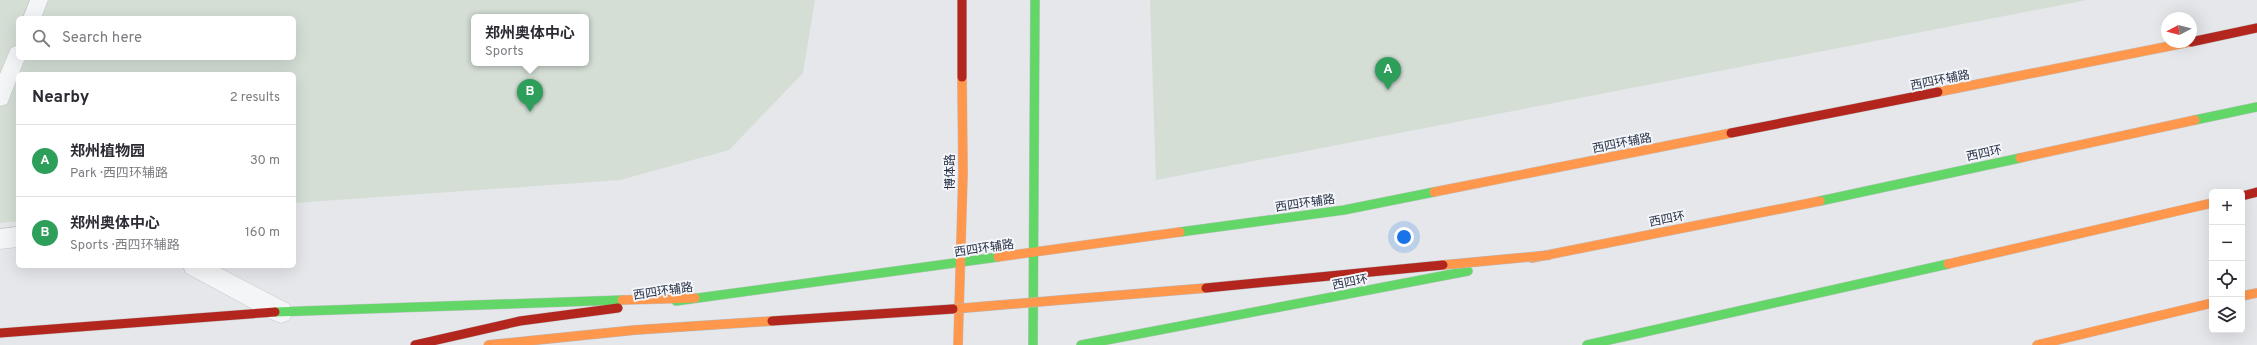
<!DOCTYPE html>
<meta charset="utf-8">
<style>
body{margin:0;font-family:Overpass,"Noto Sans SC",sans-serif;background:#f2f2f3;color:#2b2b33}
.controls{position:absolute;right:12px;bottom:12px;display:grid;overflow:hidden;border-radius:6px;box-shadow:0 4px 16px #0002}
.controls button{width:36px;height:36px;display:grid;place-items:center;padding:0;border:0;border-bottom:1px solid #e1e1e2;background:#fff;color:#2b2b33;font:20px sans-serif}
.compass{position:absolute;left:2161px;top:12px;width:36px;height:36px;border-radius:50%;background:#fff;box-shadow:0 4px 16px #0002;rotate:263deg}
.you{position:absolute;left:1404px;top:237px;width:14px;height:14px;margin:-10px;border:3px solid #fff;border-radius:50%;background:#1a73e8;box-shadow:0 0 0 6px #1a73e833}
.badge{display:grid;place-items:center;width:26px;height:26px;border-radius:50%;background:#1a73e8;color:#fff;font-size:13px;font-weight:700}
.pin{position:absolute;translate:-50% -33px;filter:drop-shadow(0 1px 2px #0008)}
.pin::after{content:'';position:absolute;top:21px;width:14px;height:12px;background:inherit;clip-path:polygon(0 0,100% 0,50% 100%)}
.popup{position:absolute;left:471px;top:14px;width:118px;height:52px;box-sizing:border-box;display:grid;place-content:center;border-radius:6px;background:#fff;filter:drop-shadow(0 1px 3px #0005);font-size:13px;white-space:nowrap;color:#7c7c81}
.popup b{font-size:15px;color:#2b2b33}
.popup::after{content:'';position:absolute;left:50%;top:100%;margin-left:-8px;border:8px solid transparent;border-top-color:#fff}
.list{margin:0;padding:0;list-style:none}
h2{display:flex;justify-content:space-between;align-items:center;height:52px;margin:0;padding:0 16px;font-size:17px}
h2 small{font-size:13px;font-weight:400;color:#7c7c81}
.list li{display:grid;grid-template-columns:26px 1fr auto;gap:12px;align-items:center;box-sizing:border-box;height:72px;padding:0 16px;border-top:1px solid #e1e1e2}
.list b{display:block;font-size:15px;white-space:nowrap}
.list p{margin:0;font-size:13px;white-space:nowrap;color:#7c7c81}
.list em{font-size:13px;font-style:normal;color:#7c7c81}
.icon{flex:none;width:22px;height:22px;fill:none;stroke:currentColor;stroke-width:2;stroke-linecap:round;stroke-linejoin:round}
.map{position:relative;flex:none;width:2257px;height:345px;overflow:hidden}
.search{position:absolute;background:#fff;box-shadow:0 4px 16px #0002;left:16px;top:16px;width:280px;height:44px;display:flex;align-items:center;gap:10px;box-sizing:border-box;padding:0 14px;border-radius:6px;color:#7c7c81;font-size:15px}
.panel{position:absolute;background:#fff;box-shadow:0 4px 16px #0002;left:16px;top:72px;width:280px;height:196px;border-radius:6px}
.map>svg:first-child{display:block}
</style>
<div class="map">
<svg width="2257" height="345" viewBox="0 0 2257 345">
<rect width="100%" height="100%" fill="#e5e7ea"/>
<g fill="#d4ded5" fill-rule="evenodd">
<path d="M0,0H815L803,73L729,150L620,180L294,203V74H18V221L0,223ZM474,17H586V63H474ZM18,18H294V58H18Z"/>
<polygon points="1150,0 2087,0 1156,180"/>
</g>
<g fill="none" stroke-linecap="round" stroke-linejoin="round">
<defs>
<g id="lane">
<polygon points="30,0 48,0 41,18 23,18"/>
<polygon points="18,45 18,58 25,58 7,104 0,106 0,74 11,48"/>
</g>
<g id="street">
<polygon points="18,227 18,247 0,249 0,229"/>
<polygon points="183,266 216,266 289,304 293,312 289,320 281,323 273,320 186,273"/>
</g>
<g id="fast">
<polyline points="2195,120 2257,107"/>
<polyline points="1820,201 2020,158"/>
<polyline points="1180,232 1344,210 1434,192"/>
<polyline points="676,301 998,257"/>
<polyline points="275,312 622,300"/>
<polyline points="1033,345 1035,0"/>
<polyline points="1081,345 1468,271"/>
<polyline points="1587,345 1948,264"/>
</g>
<g id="slow">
<polyline points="1938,92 2190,42"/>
<polyline points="2020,158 2195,120"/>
<polyline points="1434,192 1731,133"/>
<polyline points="998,257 1180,232"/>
<polyline points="1532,258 1820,201"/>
<polyline points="1948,264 2212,203"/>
<polyline points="2242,296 2257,293"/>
<polyline points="622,300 695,298"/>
<polyline points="958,345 963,173 962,77"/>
<polyline points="2037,345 2212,303"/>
</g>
<g id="jam">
<polyline points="962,0 962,77"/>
<polyline points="2191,42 2257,28"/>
<polyline points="1731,133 1938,92"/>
<polyline points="2242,196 2257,192"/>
<polyline points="0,333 275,312"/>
<polyline points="415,345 520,321 618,308"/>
</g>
</defs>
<use href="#lane" stroke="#c3c5c8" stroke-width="1"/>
<use href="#street" stroke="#c3c5c8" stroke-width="1"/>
<use href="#fast" stroke="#c3c5c8" stroke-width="10"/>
<use href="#slow" stroke="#c3c5c8" stroke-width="10"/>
<use href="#jam" stroke="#c3c5c8" stroke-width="10"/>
<use href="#lane" fill="#f4f5f7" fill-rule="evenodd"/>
<use href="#street" fill="#f4f5f7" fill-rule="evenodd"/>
<use href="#fast" stroke="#63d668" stroke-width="9"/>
<use href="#slow" stroke="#ff974d" stroke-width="9"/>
<use href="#jam" stroke="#b3261e" stroke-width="9"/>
<defs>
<g id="slow-bridge">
<polyline points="1443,265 1550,255"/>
<polyline points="953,309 1206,288"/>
<polyline points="488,345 635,330 772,321"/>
</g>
<g id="jam-bridge">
<polyline points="1206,288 1443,265"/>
<polyline points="772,321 953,309"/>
</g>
</defs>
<use href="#slow-bridge" stroke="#b7babf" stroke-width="10" stroke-linecap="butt"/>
<use href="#jam-bridge" stroke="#b7babf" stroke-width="10" stroke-linecap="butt"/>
<use href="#slow-bridge" stroke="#ff974d" stroke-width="9"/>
<use href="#jam-bridge" stroke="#b3261e" stroke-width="9"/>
</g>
<g text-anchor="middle" stroke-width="4" stroke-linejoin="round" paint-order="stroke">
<g font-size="12" fill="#283247" stroke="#f3f5f9">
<text transform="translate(1940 80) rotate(-11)" y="4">西四环辅路</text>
<text transform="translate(1622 143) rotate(-11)" y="4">西四环辅路</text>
<text transform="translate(1984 153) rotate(-12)" y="4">西四环</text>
<text transform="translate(950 172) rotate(-90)" y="4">博体路</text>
<text transform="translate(1305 203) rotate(-8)" y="4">西四环辅路</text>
<text transform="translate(1667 219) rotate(-11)" y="4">西四环</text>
<text transform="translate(984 248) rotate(-8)" y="4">西四环辅路</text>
<text transform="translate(1350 282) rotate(-11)" y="4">西四环</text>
<text transform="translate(663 291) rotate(-8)" y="4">西四环辅路</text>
</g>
</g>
</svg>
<div class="controls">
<button>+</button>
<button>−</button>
<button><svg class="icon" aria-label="locate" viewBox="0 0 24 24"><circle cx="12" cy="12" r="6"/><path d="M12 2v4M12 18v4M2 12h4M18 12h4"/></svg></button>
<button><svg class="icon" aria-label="layers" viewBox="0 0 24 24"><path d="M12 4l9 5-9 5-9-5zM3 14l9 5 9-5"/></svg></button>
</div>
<svg class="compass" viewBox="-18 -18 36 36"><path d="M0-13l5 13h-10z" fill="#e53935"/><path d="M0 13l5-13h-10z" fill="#7c7c81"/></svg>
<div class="you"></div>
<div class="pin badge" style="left:1388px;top:90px;background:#2e9e5b">A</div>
<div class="pin badge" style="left:530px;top:112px;background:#2e9e5b">B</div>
<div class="popup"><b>郑州奥体中心</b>Sports</div>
<div class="search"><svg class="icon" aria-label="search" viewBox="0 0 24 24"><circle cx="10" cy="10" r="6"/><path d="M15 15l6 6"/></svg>Search here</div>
<section class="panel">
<h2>Nearby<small>2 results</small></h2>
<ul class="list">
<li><span class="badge" style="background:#2e9e5b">A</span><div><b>郑州植物园</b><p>Park · 西四环辅路</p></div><em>30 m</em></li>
<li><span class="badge" style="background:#2e9e5b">B</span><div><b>郑州奥体中心</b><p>Sports · 西四环辅路</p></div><em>160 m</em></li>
</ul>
</section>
</div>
